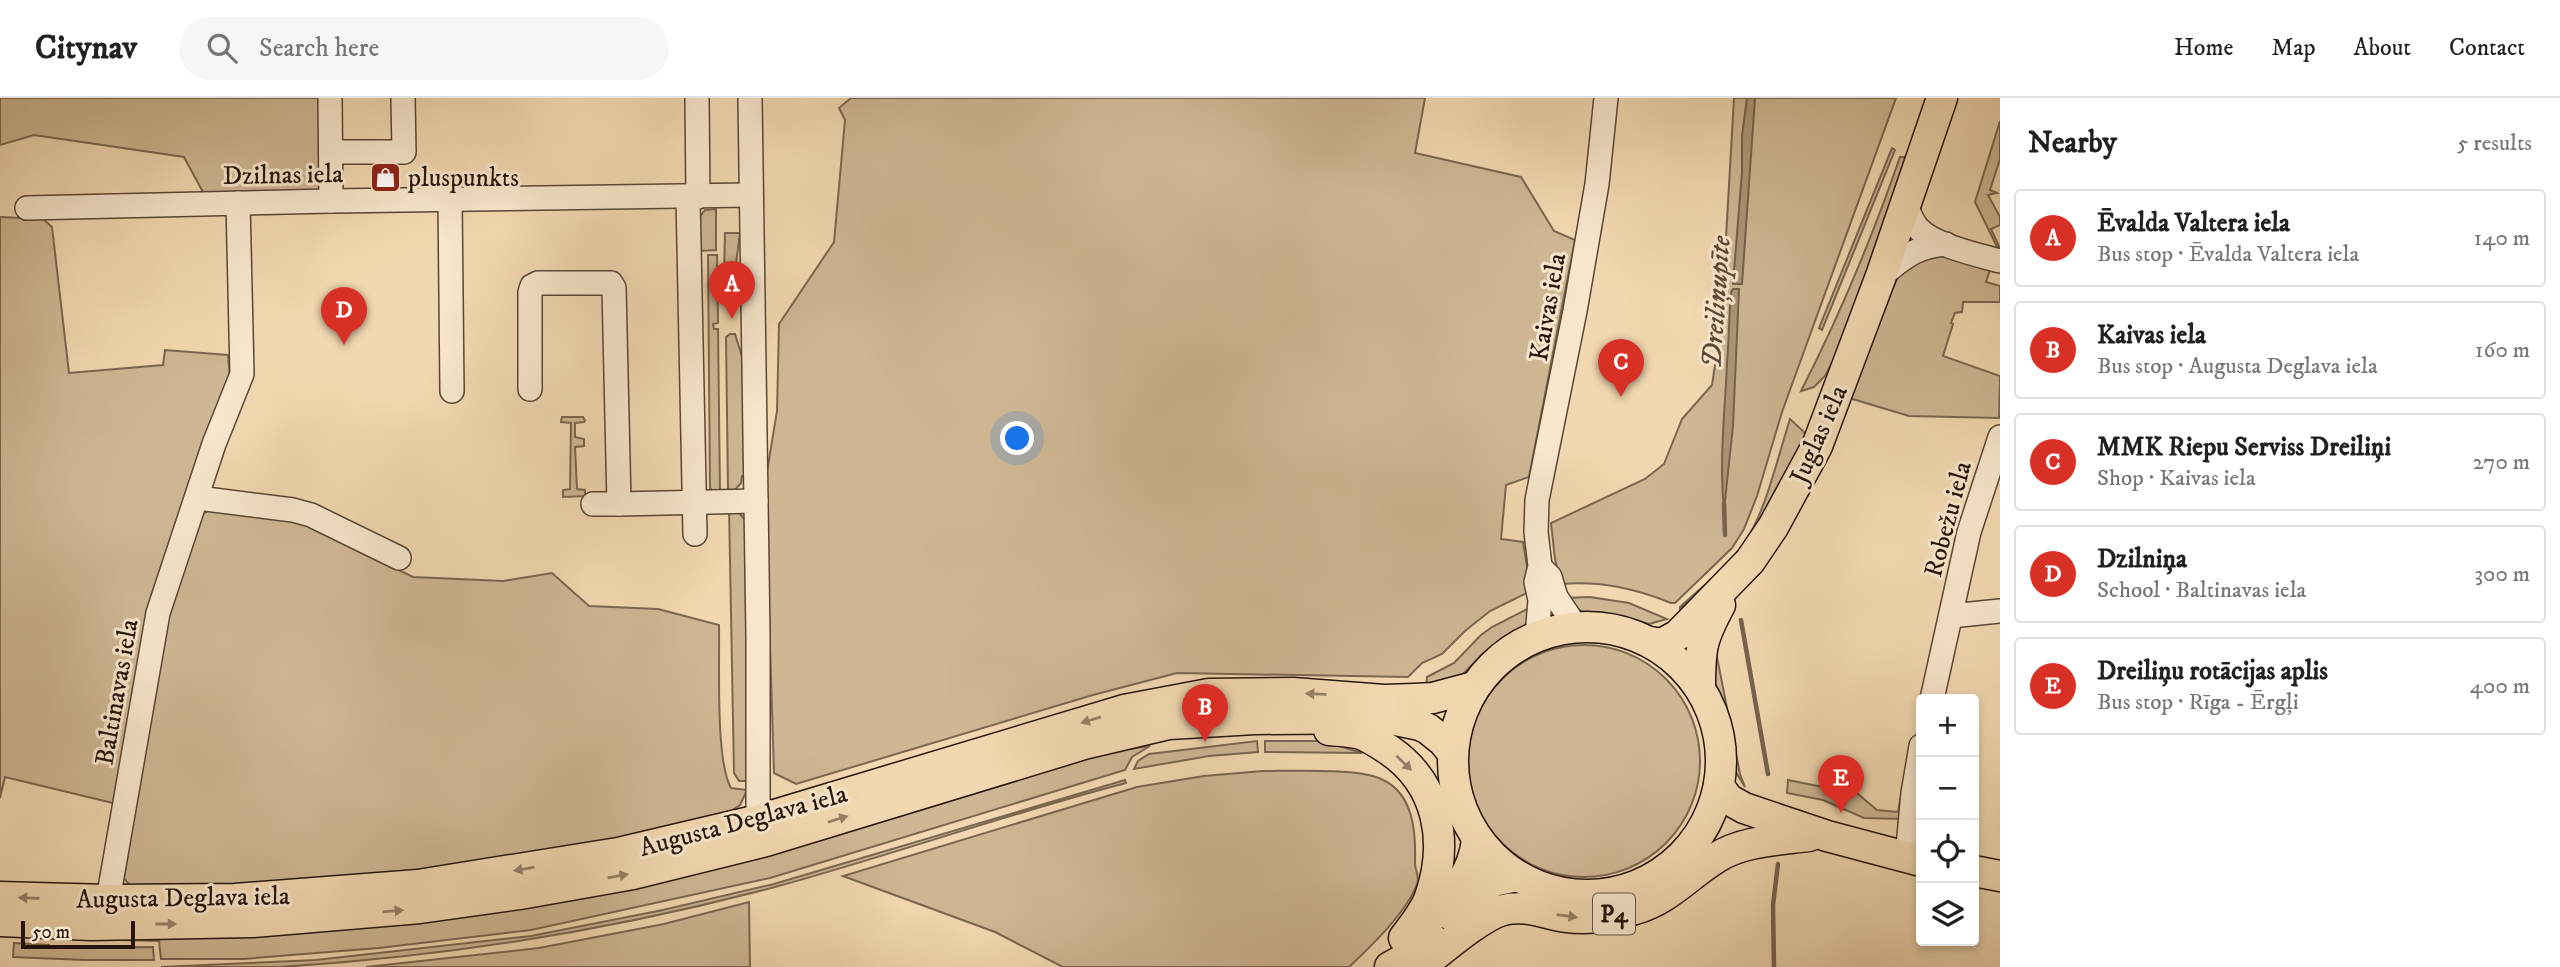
<!DOCTYPE html>
<meta charset="utf-8">
<style>
body{margin:0;font-family:"IM FELL DW Pica",serif;background:#f6f6f6;color:#202124}
.controls{position:absolute;right:21px;bottom:21px;display:grid;overflow:hidden;border-radius:7px;box-shadow:0 4px 10px #0003}
.controls button{width:63px;height:63px;display:grid;place-items:center;padding:0;border:0;border-bottom:2px solid #e0e0e0;background:#fff;color:#202124;font:35px sans-serif}
.scale{position:absolute;left:21px;bottom:18px;width:114px;box-sizing:border-box;padding-left:7px;border:4px solid #27150d;border-top:0;font-size:19px;line-height:24px;white-space:nowrap;color:#27150d;-webkit-text-stroke:5px #f7e6cc;paint-order:stroke}
.you{position:absolute;left:1018px;top:341px;width:24px;height:24px;margin:-18px;border:5px solid #fff;border-radius:50%;background:#1a73e8;box-shadow:0 0 0 10px #1a73e833}
.badge{display:grid;place-items:center;width:46px;height:46px;border-radius:50%;background:#d93025;color:#fff;font-size:23px;font-weight:700}
.pin{position:absolute;translate:-50% -58px;filter:drop-shadow(0 2px 4px #0008)}
.pin::after{content:'';position:absolute;top:37px;width:24px;height:21px;background:inherit;clip-path:polygon(0 0,100% 0,50% 100%)}
.list{margin:0;padding:0;list-style:none}
h2{display:flex;justify-content:space-between;align-items:center;height:91px;margin:0;padding:0 28px;font-size:30px}
h2 small{font-size:23px;font-weight:400;color:#757577}
.list li{display:grid;grid-template-columns:46px 1fr auto;gap:21px;align-items:center;box-sizing:border-box;height:98px;margin:0 14px 14px;padding:0 14px;border:2px solid #e0e0e0;border-radius:7px}
.list b{display:block;font-size:26px;white-space:nowrap}
.list p{margin:0;font-size:23px;white-space:nowrap;color:#757577}
.list em{font-size:23px;font-style:normal;color:#757577}
.icon{flex:none;width:38px;height:38px;fill:none;stroke:currentColor;stroke-width:2;stroke-linecap:round;stroke-linejoin:round}
.map{position:relative;flex:none;width:2000px;height:869px;overflow:hidden}
header{display:flex;align-items:center;gap:42px;box-sizing:border-box;height:98px;padding:0 35px;background:#fff;border-bottom:2px solid #e0e0e0}
header strong{font-size:33px}
nav{display:flex;gap:38px;margin-inline-start:auto;font-size:24px}
.search{width:490px;height:63px;background:#f6f6f6;display:flex;align-items:center;gap:18px;box-sizing:border-box;padding:0 24px;border-radius:38px;color:#757577;font-size:26px}
main{display:flex}
aside{flex:1;background:#fff}
.map>svg:first-child{display:block}
</style>
<header>
<strong>Citynav</strong>
<div class="search"><svg class="icon" aria-label="search" viewBox="0 0 24 24"><circle cx="10" cy="10" r="6"/><path d="M15 15l6 6"/></svg>Search here</div>
<nav><a>Home</a><a>Map</a><a>About</a><a>Contact</a></nav>
</header>
<main>
<div class="map">
<svg width="2000" height="869" viewBox="0 0 2000 869">
<rect width="100%" height="100%" fill="#f2d8b0"/>
<filter id="stains"><feTurbulence type="fractalNoise" baseFrequency=".00286" numOctaves="4"/><feColorMatrix values="0 0 0 0 .2 0 0 0 0 .09 0 0 0 0 .02 0 0 0 .5 -.17"/></filter>
<radialGradient id="worn" r=".72"><stop offset=".6" stop-color="#630" stop-opacity="0"/><stop offset="1" stop-color="#630" stop-opacity=".3"/></radialGradient>
<g fill="#cfb794" stroke="#7b6650" stroke-width="2">
<polygon points="0,0 320,0 321,92 204,96 184,59 34,37 0,47"/>
<polygon points="851,0 1425,0 1415,55 1521,79 1554,133 1575,142 1529,379 1506,387 1501,441 1523,444 1531,493 1490,513 1465,533 1442,556 1422,565 1408,579 1177,575 1093,597 796,686 774,675 765,386 777,313 779,226 834,144 845,22 839,10"/>
<path d="M1734,0H1896L1782,314L1757,398L1744,431L1732,450L1675,505H1671C1634,490 1601,483 1561,486L1555,461L1551,425L1645,381L1664,366L1682,321L1712,287L1721,227Z"/>
<polygon points="2000,23 2000,61 1990,92 1997,95 1988,97 2000,119 2000,127 1991,131 2000,150 1997,149 1975,104"/>
<polygon points="1892,50 1895,52 1822,232 1819,230"/>
<path d="M1900,59H1905L1896,102L1858,216L1825,278L1814,289L1801,293C1840,217 1872,140 1900,59Z"/>
<polygon points="716,111 716,152 699,153 699,120 705,112"/>
<polygon points="0,119 43,121 52,129 69,275 163,267 165,252 228,257 230,280 117,706 5,679 0,700"/>
<polygon points="725,135 740,135 734,181 724,178"/>
<polygon points="1931,153 1990,172 1986,184 2000,188 2000,204 1963,204 1962,214 1955,215 1951,225 1953,226 1943,258 2000,278 1999,320 1909,318 1846,299 1899,176"/>
<polygon points="708,157 717,157 718,225 713,226 714,231 718,231 720,394 713,393 710,390"/>
<polygon points="730,236 735,236 743,262 745,378 742,378 741,385 735,392 728,392 726,239"/>
<polygon points="562,319 583,319 585,322 584,324 575,325 575,339 584,341 584,348 575,349 577,391 585,392 585,398 563,399 563,392 570,391 571,325 561,324"/>
<path d="M1790,321L1804,334L1807,341L1785,392L1727,469L1680,511V509C1702,489 1728,469 1745,444C1766,413 1778,358 1790,321Z"/>
<path d="M215,408L290,419L413,479L503,483L552,475L589,508L658,511L719,527C720,563 715,662 731,690L747,692L740,707L721,720L572,751L452,771L298,786L130,788L124,780L166,512L200,418Z"/>
<polygon points="729,409 736,411 745,422 748,683 739,683 734,675"/>
<polygon points="1590,499 1629,505 1667,521 1649,526 1611,517 1584,514 1577,511 1565,500"/>
<polygon points="1535,507 1530,522 1525,528 1485,554 1457,582 1426,593 1427,579 1454,565 1481,537 1492,529"/>
<circle cx="1584" cy="663" r="116"/>
<polygon points="1715,549 1740,676 1745,689 1735,673 1730,628 1712,585"/>
<polygon points="1257,643 1258,654 1209,658 1134,671 1138,663 1149,656"/>
<polygon points="1265,643 1323,643 1362,655 1265,654"/>
<polygon points="1150,648 1132,659 1125,672 770,780 531,832 379,850 243,861 161,861 159,843 124,842 124,840 1081,658"/>
<path d="M1263,673C1291,673 1358,670 1381,681C1414,695 1416,735 1415,765C1415,773 1420,778 1417,786C1407,814 1371,848 1349,869H1063L995,834L843,778L1137,689L1204,678Z"/>
<path d="M1125,682L1126,685C1007,716 892,757 775,789C613,832 445,859 278,869C239,869 200,869 161,869L316,862L531,838L663,812L774,786Z"/>
<polygon points="1788,682 1858,696 1877,712 1898,714 1900,702 1904,702 1904,721 1864,720 1823,702 1787,695"/>
<polygon points="749,804 750,869 366,869 539,850 664,826"/>
<polygon points="14,845 49,847 49,850 153,849 154,862 85,862 13,859"/>
</g>
<g fill="#ad9679" stroke="#77624e" stroke-width="2">
<polygon points="1747,0 1755,0 1742,186 1733,186 1742,74 1742,38"/>
<path d="M1733,191H1739L1733,328L1724,412C1719,362 1725,314 1727,265C1729,241 1729,218 1731,194Z"/>
</g>
<g fill="none" stroke-linecap="round" stroke-linejoin="round">
<g stroke="#77624e" stroke-width="4.5">
<polyline points="1724,406 1725,437"/>
<polyline points="1741,522 1768,676"/>
<polyline points="1774,869 1773,807 1778,766"/>
</g>
<defs>
<g id="minor">
<polyline points="330,0 331,103"/>
<polyline points="697,0 698,99"/>
<polyline points="750,0 758,538 758,722"/>
<polyline points="331,54 404,54 403,0"/>
<polyline points="688,99 695,436"/>
<polyline points="450,101 452,293"/>
<path d="M1906,104C1908,113 1911,121 1917,129C1932,147 1978,157 2000,163"/>
<polyline points="27,110 331,103 750,97"/>
<path d="M1881,178C1905,159 1914,149 1946,146"/>
<polyline points="530,291 530,194 532,188 538,185 611,185 614,190 619,406 756,403"/>
<polyline points="198,400 293,412 311,417 399,460"/>
<polyline points="593,406 619,406"/>
<polyline points="1542,471 1550,479 1556,499 1576,529"/>
<polyline points="1951,518 2000,513"/>
<polyline points="1537,538 1540,502 1536,484 1540,468 1536,434 1537,402 1575,213 1597,86 1606,0"/>
<polyline points="1932,601 1969,434 2000,339"/>
<polyline points="1907,759 1913,695 1921,648"/>
<polyline points="108,802 158,515 214,346 242,276 238,105"/>
</g>
<g id="major">
<circle cx="1587" cy="663" r="134"/>
<polyline points="1650,544 1662,546 1678,537 1750,463 1773,429 1817,348 1881,178 1942,0"/>
<path d="M1700,590C1700,551 1701,542 1720,507"/>
<path d="M1329,632C1339,633 1351,633 1361,636C1371,640 1380,646 1389,652C1439,686 1449,744 1430,799C1425,814 1413,828 1404,840"/>
<polyline points="1719,688 1728,701 1744,710 1827,738 1921,763"/>
<polyline points="1974,773 2000,778"/>
<polyline points="0,799 108,802 235,801 418,787 618,755 758,722 1124,612 1209,596 1293,595 1384,602 1414,601 1433,600 1474,589"/>
<polyline points="1451,817 1493,783 1517,778"/>
<polyline points="0,823 91,827 253,824 420,810 520,796 633,776 766,743 1084,646 1169,626 1255,621 1386,620 1420,627 1428,631 1443,643 1452,654"/>
<path d="M1423,826C1450,804 1474,776 1477,741"/>
<polyline points="1390,869 1436,844"/>
<path d="M1420,869C1441,853 1479,819 1503,812C1526,806 1545,816 1566,819C1589,822 1614,818 1635,811C1669,801 1687,778 1716,760C1742,743 1778,742 1809,738"/>
</g>
</defs>
<use href="#minor" stroke="#5a4636" stroke-width="26"/>
<use href="#major" stroke="#27150d" stroke-width="33"/>
<use href="#minor" stroke="#f7e6cc" stroke-width="23"/>
<use href="#major" stroke="#f2d8b0" stroke-width="30"/>
</g>
<defs><path id="oneway-solid" d="M-6-.8H1V-3.2L6.5 0L1 3.2V.8H-6Z" transform="scale(1.75)"/></defs>
<g fill="#978067">
<use href="#oneway-solid" transform="translate(1316 596) rotate(-178)"/>
<use href="#oneway-solid" transform="translate(1091 622) rotate(163)"/>
<use href="#oneway-solid" transform="translate(1404 665) rotate(44)"/>
<use href="#oneway-solid" transform="translate(838 721) rotate(-17)"/>
<use href="#oneway-solid" transform="translate(524 771) rotate(170)"/>
<use href="#oneway-solid" transform="translate(618 778) rotate(-10)"/>
<use href="#oneway-solid" transform="translate(29 800) rotate(-178)"/>
<use href="#oneway-solid" transform="translate(393 813) rotate(-5)"/>
<use href="#oneway-solid" transform="translate(1567 818) rotate(8)"/>
<use href="#oneway-solid" transform="translate(166 826)"/>
</g>
<defs>
<symbol id="shop-square" viewBox="-11 -11 22 22"><rect x="-9" y="-9" width="18" height="18" rx="4" fill="#8f2418" stroke="#f7e6cc"/><path d="M-5-2.5h2.3a2.7 3.5 0 0 1 5.4 0H5L5.5 6h-11ZM-1.5-2.5h3a1.5 2.3 0 0 0-3 0Z" fill="#fff"/></symbol>
</defs>
<g fill-rule="evenodd">
<use href="#shop-square" x="368" y="62" width="35" height="35"/>
</g>
<g text-anchor="middle" stroke-width="6" stroke-linejoin="round" paint-order="stroke">
<rect fill="#f7e6cc" stroke="#655446" stroke-width="2" x="1593" y="795.5" width="42" height="41" rx="5"/>
<g font-size="24" font-weight="bold" fill="#27150d">
<text x="1614" y="824">P4</text>
</g>
<g font-size="26" fill="#27150d" stroke="#f7e6cc">
<text transform="translate(283 76) rotate(-1)" y="9">Dzilnas iela</text>
<text transform="translate(1547 209) rotate(-80)" y="9">Kaivas iela</text>
<text transform="translate(1818 336) rotate(-66)" y="9">Juglas iela</text>
<text transform="translate(1947 421) rotate(-75)" y="9">Robežu iela</text>
<text transform="translate(116 594) rotate(-80)" y="9">Baltinavas iela</text>
<text transform="translate(743 722) rotate(-15)" y="9">Augusta Deglava iela</text>
<text transform="translate(183 799) rotate(-1)" y="9">Augusta Deglava iela</text>
</g>
<g font-size="26" fill="#27150d" stroke="#f7e6cc" text-anchor="start">
<text x="408" y="88">pluspunkts</text>
</g>
<g font-size="28" font-style="italic" fill="#5d4938" stroke="#f7e6cc">
<text transform="translate(1715 204) rotate(-86)" y="10">Dreiliņupīte</text>
</g>
</g>
<rect width="100%" height="100%" filter="url(#stains)"/>
<rect width="100%" height="100%" fill="url(#worn)"/>
</svg>
<div class="controls">
<button>+</button>
<button>−</button>
<button><svg class="icon" aria-label="locate" viewBox="0 0 24 24"><circle cx="12" cy="12" r="6"/><path d="M12 2v4M12 18v4M2 12h4M18 12h4"/></svg></button>
<button><svg class="icon" aria-label="layers" viewBox="0 0 24 24"><path d="M12 4l9 5-9 5-9-5zM3 14l9 5 9-5"/></svg></button>
</div>
<div class="scale">50 m</div>
<div class="you"></div>
<div class="pin badge" style="left:732px;top:221px">A</div>
<div class="pin badge" style="left:1205px;top:644px">B</div>
<div class="pin badge" style="left:1621px;top:299px">C</div>
<div class="pin badge" style="left:344px;top:247px">D</div>
<div class="pin badge" style="left:1841px;top:715px">E</div>
</div>
<aside>
<h2>Nearby<small>5 results</small></h2>
<ul class="list">
<li><span class="badge">A</span><div><b>Ēvalda Valtera iela</b><p>Bus stop · Ēvalda Valtera iela</p></div><em>140 m</em></li>
<li><span class="badge">B</span><div><b>Kaivas iela</b><p>Bus stop · Augusta Deglava iela</p></div><em>160 m</em></li>
<li><span class="badge">C</span><div><b>MMK Riepu Serviss Dreiliņi</b><p>Shop · Kaivas iela</p></div><em>270 m</em></li>
<li><span class="badge">D</span><div><b>Dzilniņa</b><p>School · Baltinavas iela</p></div><em>300 m</em></li>
<li><span class="badge">E</span><div><b>Dreiliņu rotācijas aplis</b><p>Bus stop · Rīga - Ērgļi</p></div><em>400 m</em></li>
</ul>
</aside>
</main>
